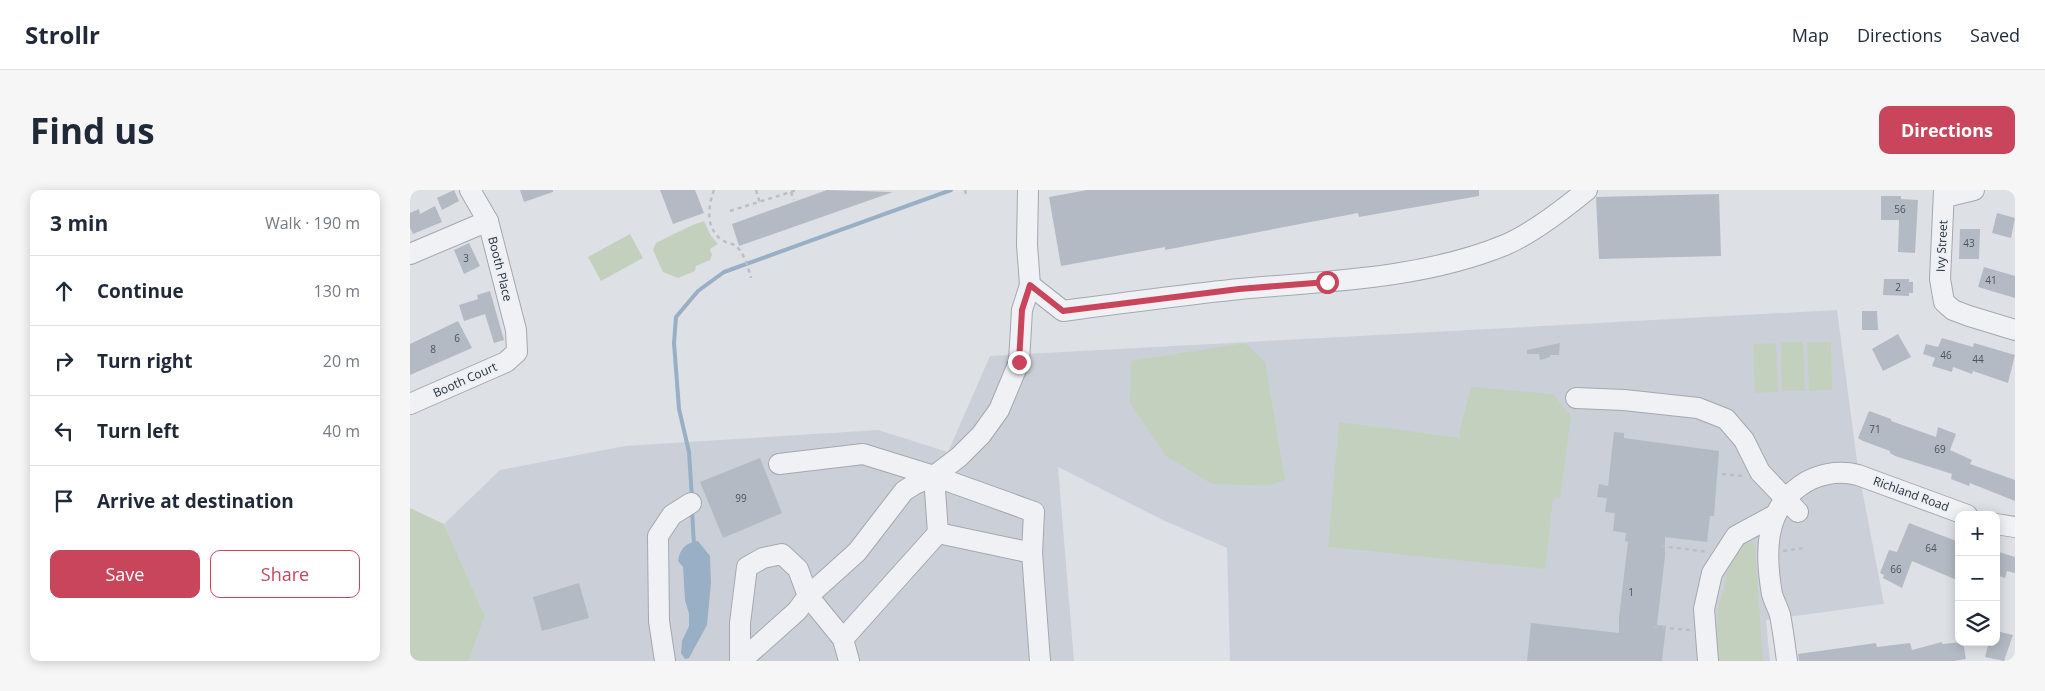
<!DOCTYPE html>
<meta charset="utf-8">
<style>
body{margin:0;font-family:"Open Sans",sans-serif;background:#f6f6f7;color:#1f2937}
.controls{position:absolute;right:15px;bottom:15px;display:grid;overflow:hidden;border-radius:10px;box-shadow:0 2px 12px #0003}
.controls button{width:45px;height:45px;display:grid;place-items:center;padding:0;border:0;border-bottom:1px solid #e0e1e3;background:#fff;color:#1f2937;font:25px sans-serif}
.stop{position:absolute;width:15px;height:15px;margin:-11px;border:4px solid #c8455b;border-radius:50%;background:#fff}
.stop.end{background:#c8455b;border-color:#fff;box-shadow:0 1px 5px #0008}
.list{margin:0;padding:0;list-style:none}
h2{display:flex;justify-content:space-between;align-items:center;height:65px;margin:0;padding:0 20px;font-size:21px}
h2 small{font-size:16px;font-weight:400;color:#747a83}
.list li{display:grid;grid-template-columns:32px 1fr auto;gap:15px;align-items:center;box-sizing:border-box;height:70px;padding:0 20px;border-top:1px solid #e0e1e3}
.list b{display:block;font-size:19px;white-space:nowrap}
.list em{font-size:16px;font-style:normal;color:#747a83}
.actions{display:flex;gap:10px;padding:15px 20px}
.actions a{flex:1;padding:11px 0;border:1px solid #c8455b;border-radius:10px;text-align:center;font-size:18px;color:#c8455b}
.actions .main{background:#c8455b;color:#fff}
.icon{flex:none;width:28px;height:28px;fill:none;stroke:currentColor;stroke-width:2;stroke-linecap:round;stroke-linejoin:round}
.map{position:relative;flex:none;width:1605px;height:471px;overflow:hidden;border-radius:10px}
header{display:flex;align-items:center;gap:30px;box-sizing:border-box;height:70px;padding:0 25px;background:#fff;border-bottom:1px solid #e0e1e3}
header strong{font-size:24px}
nav{display:flex;gap:28px;margin-inline-start:auto;font-size:18px}
.intro{display:flex;align-items:center;justify-content:space-between;box-sizing:border-box;height:120px;padding:0 30px}
h1{margin:0;font-size:35px}
.button{padding:12px 22px;border-radius:10px;background:#c8455b;color:#fff;font-size:18px;font-weight:700}
main{display:flex;gap:30px;padding:0 30px}
aside{flex:1;background:#fff;border-radius:10px;box-shadow:0 2px 12px #0003}
.map>svg:first-child{display:block}
</style>
<header>
<strong>Strollr</strong>
<nav><a>Map</a><a>Directions</a><a>Saved</a></nav>
</header>
<div class="intro"><h1>Find us</h1><a class="button">Directions</a></div>
<main>
<aside>
<h2>3 min<small>Walk · 190 m</small></h2>
<ul class="list">
<li><svg class="icon" aria-label="ahead" viewBox="0 0 24 24"><path d="M12 20V5M6 11l6-6 6 6"/></svg><div><b>Continue</b></div><em>130 m</em></li>
<li><svg class="icon" aria-label="right" viewBox="0 0 24 24"><path d="M7 20v-9h11M14 6l5 5-5 5"/></svg><div><b>Turn right</b></div><em>20 m</em></li>
<li><svg class="icon" aria-label="left" viewBox="0 0 24 24"><path d="M17 20v-9H6M10 6l-5 5 5 5"/></svg><div><b>Turn left</b></div><em>40 m</em></li>
<li><svg class="icon" aria-label="arrive" viewBox="0 0 24 24"><path d="M6 21V4h12l-3 4 3 4H6"/></svg><div><b>Arrive at destination</b></div></li>
</ul>
<div class="actions"><a class="main">Save</a><a>Share</a></div>
</aside>
<div class="map">
<svg width="1605" height="471" viewBox="0 0 1605 471">
<rect width="100%" height="100%" fill="#dde1e6"/>
<polygon fill="#cbd0d8" points="1427,120 1448,278 1474,414 1356,430 1360,471 820,471 817,358 753,330 648,277 664,471 59,471 75,426 34,334 90,280 215,256 468,240 538,262 580,166"/>
<g fill="#c3d0be">
<path d="M294,31L301,46L308,54L300,59L302,65L300,70L286,76L285,81L268,88L253,82L243,60L246,53C263,45 276,37 294,31Z"/>
<polygon points="220,44 233,68 191,91 178,67"/>
<polygon points="1371,152 1393,152 1395,201 1372,201"/>
<polygon points="1397,152 1421,152 1422,200 1399,201"/>
<polygon points="835,153 855,172 875,290 858,296 802,294 756,266 720,213 721,171"/>
<polygon points="1366,153 1368,202 1345,203 1343,154"/>
<polygon points="1061,197 1143,204 1161,226 1150,308 1143,309 1135,379 918,357 929,232 1051,248 1049,244"/>
<polygon points="0,318 34,334 75,426 59,471 0,471"/>
<path d="M1342,352L1345,358L1353,471H1309C1307,452 1306,435 1309,415C1312,399 1319,395 1314,377L1334,354Z"/>
</g>
<path fill="#99afc5" d="M288,351L300,366L301,393L297,435L279,468L275,469L271,463L272,451L279,436V424L275,410L273,377L268,371C270,359 275,353 288,351Z"/>
<g fill="none" stroke-linecap="round" stroke-linejoin="round">
<g stroke="#99afc5" stroke-width="4">
<polyline points="282,308 279,262 269,219 264,153 266,127 288,101 314,82 541,0"/>
<polyline points="282,320 284,355"/>
</g>
</g>
<g fill="#b4bac3">
<polygon points="44,0 49,11 32,20 27,8"/>
<polygon points="110,0 143,0 143,2 114,12"/>
<polygon points="250,0 285,0 294,23 263,34"/>
<polygon points="417,0 483,2 329,56 322,34"/>
<polygon points="677,0 1069,0 1069,6 949,27 948,23 755,60 755,57 651,76 639,7"/>
<polygon points="1309,4 1311,66 1189,69 1186,7"/>
<polygon points="1471,6 1491,6 1491,9 1508,10 1505,63 1488,62 1489,30 1471,30"/>
<polygon points="25,16 32,32 3,44 0,38 0,23 9,19 10,24"/>
<polygon points="1587,23 1605,28 1601,48 1582,43"/>
<polygon points="1550,39 1570,39 1569,69 1549,69"/>
<polygon points="59,53 70,76 54,84 44,60"/>
<polygon points="1574,77 1605,86 1605,108 1568,97"/>
<polygon points="1474,89 1499,89 1499,92 1503,92 1503,103 1499,103 1499,106 1473,105"/>
<polygon points="80,101 94,150 84,153 75,124 54,131 49,115 68,109 67,105"/>
<polygon points="1452,121 1467,121 1468,140 1452,140"/>
<polygon points="48,131 62,158 0,185 0,154"/>
<polygon points="1488,144 1501,167 1473,181 1462,159"/>
<polygon points="1532,148 1563,157 1564,153 1605,165 1598,193 1563,181 1562,184 1543,177 1542,182 1522,176 1525,168 1513,164 1516,154 1528,157"/>
<polygon points="1150,153 1149,165 1140,165 1140,167 1130,170 1129,164 1117,164 1117,160"/>
<polygon points="1459,221 1481,229 1481,231 1526,247 1528,237 1546,244 1540,260 1562,270 1560,274 1605,290 1605,311 1560,293 1559,296 1541,289 1542,284 1485,266 1480,263 1480,261 1453,251 1448,248"/>
<polygon points="1204,242 1214,243 1214,248 1309,261 1304,326 1300,326 1297,352 1255,347 1255,366 1247,435 1256,436 1252,471 1117,471 1121,433 1209,443 1209,427 1218,352 1215,351 1216,343 1203,341 1205,323 1195,322 1197,308 1187,307 1189,294 1198,296"/>
<polygon points="350,268 372,323 313,348 290,292"/>
<polygon points="1499,333 1549,352 1549,391 1502,371 1492,398 1473,388 1474,385 1470,383 1479,360 1487,362"/>
<polygon points="1586,361 1605,367 1605,383 1597,381 1595,388 1586,385"/>
<polygon points="169,393 179,428 132,441 123,407"/>
<polygon points="1586,441 1603,445 1594,471 1575,467 1579,452 1586,452"/>
<polygon points="1532,452 1532,454 1553,452 1556,469 1544,471 1389,471 1388,464 1445,456 1466,453 1467,457 1500,453 1502,460"/>
</g>
<g fill="none" stroke-linecap="round" stroke-linejoin="round">
<defs>
<g id="minor">
<path d="M618,0L617,55L620,95L653,121C712,113 771,105 830,99C918,91 1012,89 1095,55C1121,44 1155,18 1177,0"/>
<polyline points="1534,0 1530,89 1534,112 1543,120 1559,126 1605,140"/>
<polyline points="1535,7 1564,0"/>
<polyline points="0,64 78,31"/>
<polyline points="1166,208 1214,210 1288,218 1316,229 1334,250 1350,282 1388,322"/>
<polyline points="0,214 96,172 107,162 106,140 78,31 60,0"/>
<polyline points="369,274 453,264 524,286 624,322 622,363"/>
<polyline points="524,286 528,343 622,363 630,471"/>
<polyline points="1586,334 1605,337"/>
<polyline points="433,449 528,343"/>
<polyline points="255,471 249,431 248,346 262,325 281,313"/>
<polyline points="330,471 330,433 337,377 353,368 372,364 388,379 398,406 387,421 331,471"/>
<polyline points="439,471 433,449 398,406 447,362 494,301 505,294 524,286 549,267 571,245 589,220 609,172 612,120 620,95"/>
<polyline points="1298,471 1294,419 1302,383 1326,346 1363,326"/>
<path d="M1377,471C1375,456 1373,440 1370,425C1368,418 1364,411 1362,404C1355,364 1354,321 1390,296C1406,284 1428,280 1448,285L1557,325"/>
</g>
</defs>
<use href="#minor" stroke="#a3a8b0" stroke-width="22"/>
<g stroke="#bbbfc5" stroke-width="2.5" stroke-dasharray="4 4" stroke-linecap="butt">
<path d="M304,0C298,17 295,38 312,50C316,53 322,53 326,56C335,64 338,78 341,88"/>
<polyline points="346,0 350,13"/>
<polyline points="555,0 556,4"/>
<polyline points="381,2 384,10"/>
<polyline points="320,21 387,0"/>
<polyline points="1312,284 1333,286"/>
<polyline points="1251,356 1298,362"/>
<polyline points="1373,361 1394,358"/>
<polyline points="1244,437 1280,440"/>
</g>
<use href="#minor" stroke="#eff1f5" stroke-width="20"/>
</g>
<g fill="none" stroke-linecap="round" stroke-linejoin="round">
<polyline stroke="#c8455b" stroke-width="6" points="609,172 612,120 620,95 653,121 829,99 917,92"/>
</g>
<g text-anchor="middle" stroke-width="4" stroke-linejoin="round" paint-order="stroke">
<g font-size="10" fill="#4a525e">
<text x="1490" y="23">56</text>
<text x="1559" y="57">43</text>
<text x="56" y="72">3</text>
<text x="1581" y="94">41</text>
<text x="1488" y="101">2</text>
<text x="47" y="152">6</text>
<text x="23" y="163">8</text>
<text x="1536" y="169">46</text>
<text x="1568" y="173">44</text>
<text x="1465" y="243">71</text>
<text x="1530" y="263">69</text>
<text x="331" y="312">99</text>
<text x="1521" y="362">64</text>
<text x="1486" y="383">66</text>
<text x="1221" y="406">1</text>
</g>
<g font-size="12" fill="#272f3c" stroke="#ecf0f4">
<text transform="translate(1532 56) rotate(-87)" y="4">Ivy Street</text>
<text transform="translate(90 79) rotate(76)" y="4">Booth Place</text>
<text transform="translate(55 190) rotate(-24)" y="4">Booth Court</text>
<text transform="translate(1501 304) rotate(20)" y="4">Richland Road</text>
</g>
</g>
</svg>
<div class="controls">
<button>+</button>
<button>−</button>
<button><svg class="icon" aria-label="layers" viewBox="0 0 24 24"><path d="M12 4l9 5-9 5-9-5zM3 14l9 5 9-5"/></svg></button>
</div>
<div class="stop" style="left:917px;top:92px"></div>
<div class="stop end" style="left:609px;top:172px"></div>
</div>
</main>
